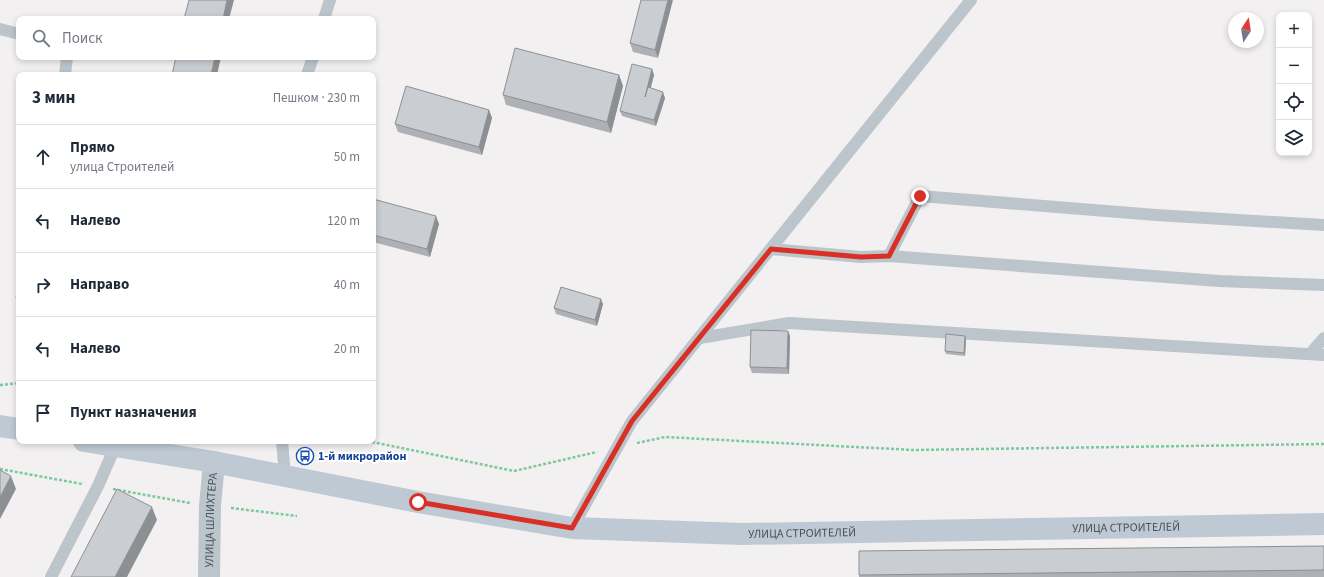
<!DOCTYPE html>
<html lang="ru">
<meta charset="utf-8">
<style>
body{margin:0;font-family:"Source Sans 3",sans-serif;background:#f2f2f3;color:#1f2937}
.controls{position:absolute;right:12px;top:12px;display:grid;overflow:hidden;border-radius:8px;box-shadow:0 2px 6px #0003}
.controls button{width:36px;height:36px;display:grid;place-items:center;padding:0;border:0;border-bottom:1px solid #e0e1e3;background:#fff;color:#1f2937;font:20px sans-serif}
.compass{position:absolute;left:1228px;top:12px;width:36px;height:36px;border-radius:50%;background:#fff;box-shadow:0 2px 6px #0003;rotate:12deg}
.stop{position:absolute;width:12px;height:12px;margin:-9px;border:3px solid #d93025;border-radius:50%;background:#fff}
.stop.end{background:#d93025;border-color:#fff;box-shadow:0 1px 4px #0008}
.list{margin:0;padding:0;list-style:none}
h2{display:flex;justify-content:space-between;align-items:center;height:52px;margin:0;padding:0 16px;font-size:17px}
h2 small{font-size:13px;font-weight:400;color:#747a83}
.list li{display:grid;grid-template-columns:26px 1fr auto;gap:12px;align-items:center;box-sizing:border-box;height:64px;padding:0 16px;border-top:1px solid #e0e1e3}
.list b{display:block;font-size:15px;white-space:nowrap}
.list p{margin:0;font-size:13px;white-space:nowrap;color:#747a83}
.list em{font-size:13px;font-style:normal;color:#747a83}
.icon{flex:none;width:22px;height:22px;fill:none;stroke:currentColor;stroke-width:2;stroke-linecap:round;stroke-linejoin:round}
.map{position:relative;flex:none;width:1324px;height:577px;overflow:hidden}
.search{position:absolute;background:#fff;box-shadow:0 2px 6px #0003;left:16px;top:16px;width:360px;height:44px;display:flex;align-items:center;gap:10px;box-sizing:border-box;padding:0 14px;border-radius:8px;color:#747a83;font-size:15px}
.panel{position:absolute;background:#fff;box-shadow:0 2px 6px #0003;left:16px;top:72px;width:360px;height:372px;border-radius:8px}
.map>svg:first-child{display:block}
</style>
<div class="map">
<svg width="1324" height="577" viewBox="0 0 1324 577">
<rect width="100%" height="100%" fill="#f2f0f0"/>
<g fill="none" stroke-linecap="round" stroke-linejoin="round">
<g stroke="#7aca9d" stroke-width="2.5" stroke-dasharray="3 2" stroke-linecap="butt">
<polyline points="0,385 19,383"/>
<polyline points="367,441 514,471 597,452"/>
<polyline points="637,443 665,437 913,450 1324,444"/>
<polyline points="0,469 82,484"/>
<polyline points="113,489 190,503"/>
<polyline points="231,508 297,516"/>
</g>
<g stroke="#bcc5cc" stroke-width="12">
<polyline points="324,19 330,0"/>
<polyline points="0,29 19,34"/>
<polyline points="65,75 67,57"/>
<polyline points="307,75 313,57"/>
<polyline points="771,249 861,257 889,256 1219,281 1324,285"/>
<polyline points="889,256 920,196 1156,215 1324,225"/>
<polyline points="700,338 789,323 1324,355"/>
<polyline points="1310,354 1324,338"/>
<polyline points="282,441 285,476"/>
<polyline points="572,528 632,421 971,0"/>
<polyline points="51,577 98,486 115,447"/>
</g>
<path stroke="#bcc5cc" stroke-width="22" id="s1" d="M209,577L210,506L214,462"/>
<g stroke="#bec9d3" stroke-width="22">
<polyline points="0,426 19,429"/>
<path id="s2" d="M84,441L214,462L418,502L572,528L742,534L1324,524"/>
</g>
</g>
<g fill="#aeb0b5">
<polygon points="641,0 658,58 633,52 630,43"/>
<polygon points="652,69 654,75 650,88 665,98 656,126 622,116 620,111"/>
<polygon points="619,75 623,86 611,133 506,105 503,95"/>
<polygon points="489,110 492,118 482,155 398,132 395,124"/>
<polygon points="373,199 439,224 430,257 373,242"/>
<polygon points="19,285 19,303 16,298"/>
<polygon points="603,304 597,326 556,314 554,308"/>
<polygon points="790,336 789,374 752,373 750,367"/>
<polygon points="966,339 965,356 946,354 945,351"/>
<polygon points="1324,546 1324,577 859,577 859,575"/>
</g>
<g fill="#8d9093">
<polygon points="227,0 234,0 229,19 223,19"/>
<polygon points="668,0 673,0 658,58 655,50"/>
<polygon points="215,57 221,57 217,75 211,75"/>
<polygon points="652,69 654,75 647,103 645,97"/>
<polygon points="619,75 623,86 611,133 607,122"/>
<polygon points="663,92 665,98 656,126 654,120"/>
<polygon points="489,110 492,118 482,155 479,147"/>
<polygon points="436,216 439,224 430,257 427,249"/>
<polygon points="601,299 603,304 597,326 595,320"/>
<polygon points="788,331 790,336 789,374 787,368"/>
<polygon points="965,336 966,339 965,356 964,353"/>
<polygon points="11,476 16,489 0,519 0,497"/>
<polygon points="152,507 157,520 127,577 115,577"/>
</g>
<g fill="#cacdd2" stroke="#8d9093">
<polygon points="189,0 227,0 223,19 184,19"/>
<polygon points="641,0 668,0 655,50 630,43"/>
<polygon points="515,48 619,75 607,122 503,95"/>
<polygon points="176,57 215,57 211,75 172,75"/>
<polygon points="632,64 652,69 645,97 648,87 663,92 654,120 620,111"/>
<polygon points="406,86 489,110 479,147 395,124"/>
<polygon points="373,199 436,216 427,249 373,235"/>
<polygon points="19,285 19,298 16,298"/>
<polygon points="561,287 601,299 595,320 554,308"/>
<polygon points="751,330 788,331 787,368 750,367"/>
<polygon points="946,334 965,336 964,353 945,351"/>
<polygon points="0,470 11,476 0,497"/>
<polygon points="117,489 152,507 115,577 71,577"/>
<polygon points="1324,546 1324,570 859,575 859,551"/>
</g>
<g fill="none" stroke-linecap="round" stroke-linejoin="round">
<polyline stroke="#d93025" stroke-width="5" points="418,502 572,528 632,421 771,249 861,257 889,256 920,196"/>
</g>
<defs>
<symbol id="bus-ring" viewBox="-11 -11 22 22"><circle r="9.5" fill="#fff" stroke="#1a4fb4" stroke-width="1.5"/><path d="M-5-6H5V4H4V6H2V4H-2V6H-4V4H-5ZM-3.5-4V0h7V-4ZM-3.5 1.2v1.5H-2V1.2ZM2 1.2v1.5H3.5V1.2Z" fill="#1a4fb4"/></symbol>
</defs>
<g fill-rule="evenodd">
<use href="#bus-ring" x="295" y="446" width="20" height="20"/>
</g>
<g text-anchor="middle" stroke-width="4" stroke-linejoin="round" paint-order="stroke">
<g font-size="12" font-weight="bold" fill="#164399" stroke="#fff" text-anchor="start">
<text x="318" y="460">1-й микрорайон</text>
</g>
<g font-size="12" fill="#48545c" stroke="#fff">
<text dy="4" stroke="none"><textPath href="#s1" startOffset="57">УЛИЦА ШЛИХТЕРА</textPath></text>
<text dy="4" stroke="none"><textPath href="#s2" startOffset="1050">УЛИЦА СТРОИТЕЛЕЙ</textPath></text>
<text dy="4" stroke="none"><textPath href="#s2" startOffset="726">УЛИЦА СТРОИТЕЛЕЙ</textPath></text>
</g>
</g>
</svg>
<div class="controls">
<button>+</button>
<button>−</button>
<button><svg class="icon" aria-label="locate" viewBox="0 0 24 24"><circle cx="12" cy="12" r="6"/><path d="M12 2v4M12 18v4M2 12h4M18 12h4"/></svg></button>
<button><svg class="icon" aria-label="layers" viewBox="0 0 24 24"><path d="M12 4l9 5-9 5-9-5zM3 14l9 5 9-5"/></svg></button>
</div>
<svg class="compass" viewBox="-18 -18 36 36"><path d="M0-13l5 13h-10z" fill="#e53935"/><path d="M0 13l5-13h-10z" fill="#747a83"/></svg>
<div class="stop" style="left:418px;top:502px"></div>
<div class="stop end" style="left:920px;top:196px"></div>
<div class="search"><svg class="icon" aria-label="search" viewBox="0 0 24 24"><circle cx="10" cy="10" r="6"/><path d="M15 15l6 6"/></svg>Поиск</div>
<section class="panel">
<h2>3 мин<small>Пешком · 230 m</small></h2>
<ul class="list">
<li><svg class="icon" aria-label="ahead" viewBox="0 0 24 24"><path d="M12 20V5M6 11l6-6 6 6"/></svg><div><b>Прямо</b><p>улица Строителей</p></div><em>50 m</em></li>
<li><svg class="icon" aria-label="left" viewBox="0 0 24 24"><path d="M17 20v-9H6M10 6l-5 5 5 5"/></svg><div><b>Налево</b></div><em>120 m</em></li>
<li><svg class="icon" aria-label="right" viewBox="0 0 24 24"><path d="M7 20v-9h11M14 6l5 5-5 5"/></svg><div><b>Направо</b></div><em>40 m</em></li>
<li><svg class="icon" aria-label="left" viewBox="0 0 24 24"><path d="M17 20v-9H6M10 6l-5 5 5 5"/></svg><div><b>Налево</b></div><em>20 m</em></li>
<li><svg class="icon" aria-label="arrive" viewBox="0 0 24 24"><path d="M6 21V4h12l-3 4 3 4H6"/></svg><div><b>Пункт назначения</b></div></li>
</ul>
</section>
</div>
